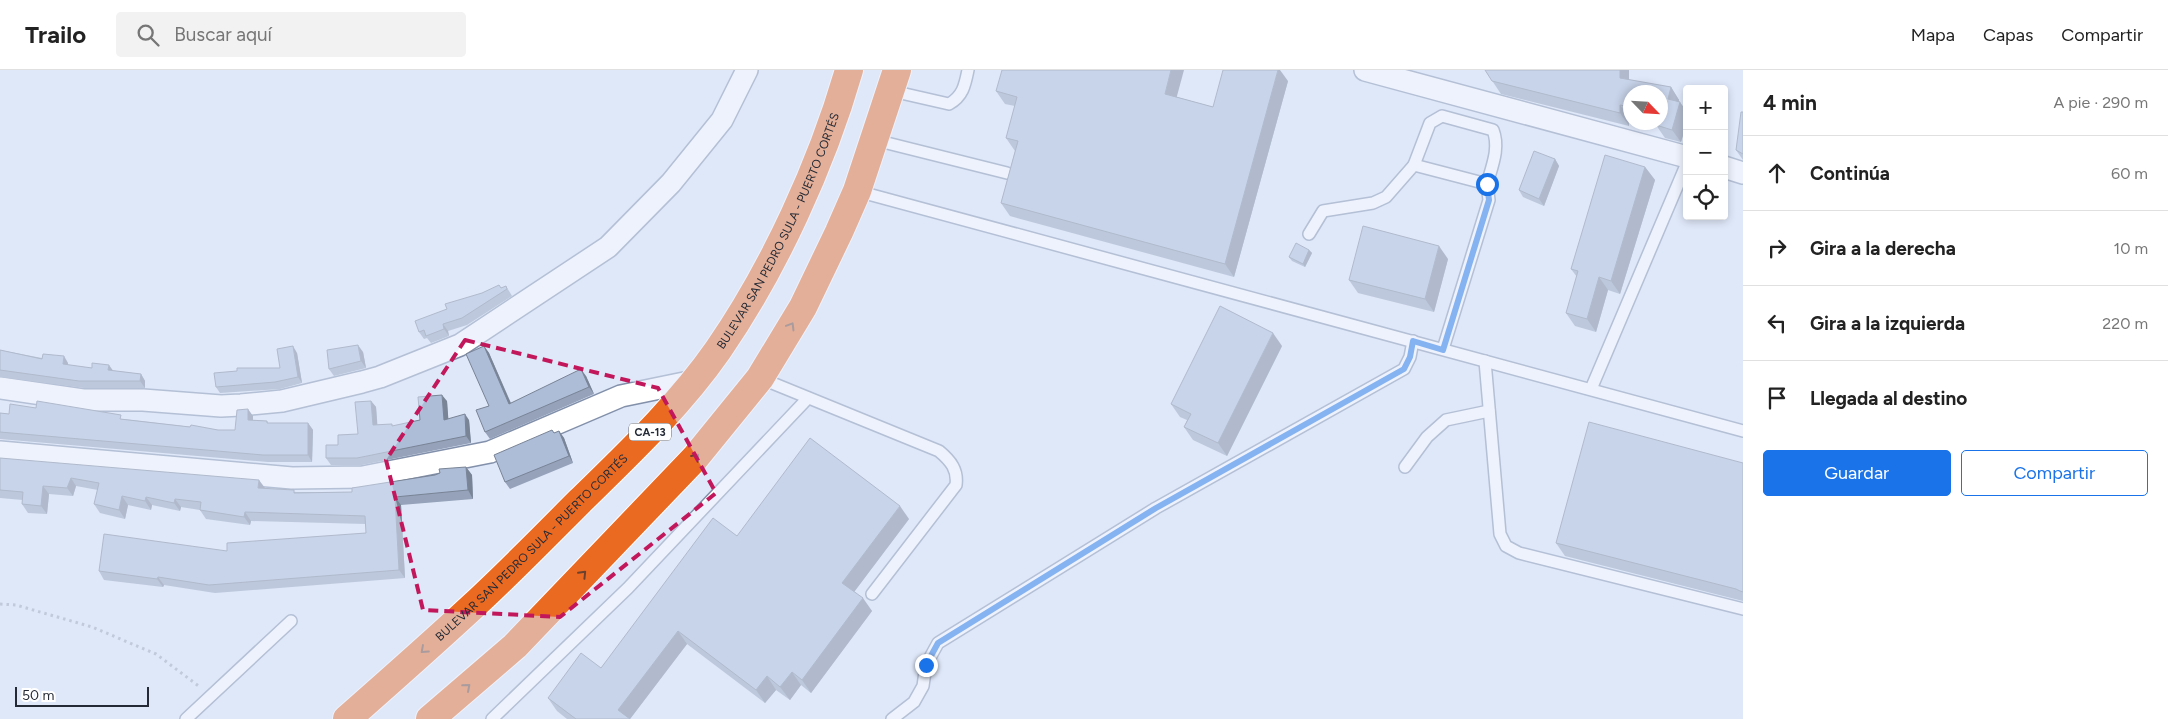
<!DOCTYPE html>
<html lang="es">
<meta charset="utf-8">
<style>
body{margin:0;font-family:Figtree,sans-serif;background:#f2f2f2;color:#222}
.controls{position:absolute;right:15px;top:15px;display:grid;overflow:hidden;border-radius:5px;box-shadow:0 2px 8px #0003}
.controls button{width:45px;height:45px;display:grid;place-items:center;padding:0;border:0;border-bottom:1px solid #e0e0e0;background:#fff;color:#222;font:25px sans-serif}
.compass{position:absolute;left:1623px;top:15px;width:45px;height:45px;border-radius:50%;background:#fff;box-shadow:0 2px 8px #0003;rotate:115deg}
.scale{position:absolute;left:15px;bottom:12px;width:134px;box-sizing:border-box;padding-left:5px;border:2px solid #252b36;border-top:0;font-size:14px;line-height:18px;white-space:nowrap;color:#252b36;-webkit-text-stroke:4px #fff;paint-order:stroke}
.stop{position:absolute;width:15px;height:15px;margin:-11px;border:4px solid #1a73e8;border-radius:50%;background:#fff}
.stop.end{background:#1a73e8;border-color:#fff;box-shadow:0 1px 5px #0008}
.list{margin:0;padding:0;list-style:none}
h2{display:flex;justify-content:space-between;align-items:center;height:65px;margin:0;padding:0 20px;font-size:21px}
h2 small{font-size:16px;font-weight:400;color:#767676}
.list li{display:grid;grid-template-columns:32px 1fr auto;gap:15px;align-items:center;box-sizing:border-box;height:75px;padding:0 20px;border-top:1px solid #e0e0e0}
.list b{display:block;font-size:19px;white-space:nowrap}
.list em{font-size:16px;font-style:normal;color:#767676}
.actions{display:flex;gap:10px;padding:15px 20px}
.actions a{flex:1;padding:11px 0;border:1px solid #1a73e8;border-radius:5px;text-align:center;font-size:18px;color:#1a73e8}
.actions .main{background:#1a73e8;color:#fff}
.icon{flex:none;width:28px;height:28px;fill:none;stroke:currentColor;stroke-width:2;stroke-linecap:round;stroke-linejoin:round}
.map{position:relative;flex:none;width:1743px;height:649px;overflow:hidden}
header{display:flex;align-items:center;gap:30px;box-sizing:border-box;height:70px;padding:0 25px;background:#fff;border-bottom:1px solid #e0e0e0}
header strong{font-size:24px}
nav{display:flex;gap:28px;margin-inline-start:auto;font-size:18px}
.search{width:350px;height:45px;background:#f2f2f2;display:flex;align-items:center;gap:12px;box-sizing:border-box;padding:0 18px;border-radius:5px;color:#767676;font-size:19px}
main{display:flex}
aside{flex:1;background:#fff}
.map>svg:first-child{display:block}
</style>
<header>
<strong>Trailo</strong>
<div class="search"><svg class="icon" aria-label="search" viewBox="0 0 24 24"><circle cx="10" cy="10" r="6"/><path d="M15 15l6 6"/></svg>Buscar aquí</div>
<nav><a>Mapa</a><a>Capas</a><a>Compartir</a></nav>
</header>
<main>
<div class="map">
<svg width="1743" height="649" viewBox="0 0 1743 649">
<rect width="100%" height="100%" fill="#dfe8f9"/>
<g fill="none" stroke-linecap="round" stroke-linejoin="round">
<defs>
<g id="lane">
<path d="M892,21L949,34C963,26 965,15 968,0"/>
<polyline points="875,70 1007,103"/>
<path d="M1414,95L1430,53L1442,46L1493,60C1500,78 1492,96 1487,114"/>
<polyline points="857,121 1743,361"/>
<polyline points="1309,164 1323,141 1373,133 1386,127 1414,95 1487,114 1489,130 1443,279"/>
<polyline points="1485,291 1500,464 1506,476 1519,483 1743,539"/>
<path d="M760,308L939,381C951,391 958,400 956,415L872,524"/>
<polyline points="1591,319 1687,93"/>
<polyline points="1405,397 1427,367 1446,350 1489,341"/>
<polyline points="186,649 291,551"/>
<polyline points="492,649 628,518 808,328"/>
<polyline points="892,649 914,632 923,616 926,595 938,573 1156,438 1404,299 1410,287 1413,271"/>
</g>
<g id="street">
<polyline points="1365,0 1687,87"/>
<polyline points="1724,97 1743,103"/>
<polyline points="0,318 83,330 143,330 221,336 241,335 282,331 362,312 380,307 460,275 608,177 671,113 722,50 747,0"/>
<polyline points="0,382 292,408 363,407 490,382 621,326 694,311"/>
</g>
<g id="highway">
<path id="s1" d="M347,649C389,612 431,575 472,537C509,503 544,467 580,431C628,384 679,336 718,280C774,199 822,94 849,0"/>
<polyline points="430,649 515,576 695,388 760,308 803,237 839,162 857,121 897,0"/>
</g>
</defs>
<use href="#lane" stroke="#8290aa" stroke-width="14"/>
<use href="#street" stroke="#8290aa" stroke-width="24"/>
<use href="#highway" stroke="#fff" stroke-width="30"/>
<polyline stroke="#9ea6b5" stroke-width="3" stroke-dasharray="2.5 4" stroke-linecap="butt" points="0,534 16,535 92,557 156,584 200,617"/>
<use href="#lane" stroke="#fff" stroke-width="11"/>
<use href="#street" stroke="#fff" stroke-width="21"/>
<use href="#highway" stroke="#eb6a22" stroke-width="28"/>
</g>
<g fill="#95a2b9">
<polygon points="1485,0 1629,0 1629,10 1671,17 1679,30 1679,32 1687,42 1687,52 1681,72 1665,68 1656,55 1660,52 1660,22 1630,22 1630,48 1629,47 1629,56 1501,24"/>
<polygon points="1288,11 1234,207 1010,146 1001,133 1015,81 1006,68 1015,36 1005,34 996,21 1177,27 1213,37"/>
<polygon points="1743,42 1743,90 1736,80"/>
<polygon points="1555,89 1559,96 1544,136 1523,127 1519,120"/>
<polygon points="1645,97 1655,110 1620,224 1608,220 1596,262 1575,256 1566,243 1577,207 1571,199"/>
<polygon points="1309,180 1312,183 1305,197 1292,191 1289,187"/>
<polygon points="1448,189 1434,242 1358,223 1349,210"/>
<polygon points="506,216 512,226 467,255 448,261 449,266 431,273 427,268 424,269 419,262 447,239"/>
<polygon points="484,276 489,283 511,333 586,306 594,324 490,369 485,362 489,336"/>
<polygon points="1282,276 1227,386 1193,370 1184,357 1187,350 1180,347 1171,334"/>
<polygon points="0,280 68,293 68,295 141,304 145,311 145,318 84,318 0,307"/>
<polygon points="363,282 366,298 334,306 329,299"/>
<polygon points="297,283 302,313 280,319 220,323 216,317 280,298"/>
<polygon points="371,331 376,337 377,355 394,356 420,350 447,331 448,349 469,350 471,373 362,395 331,395 326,388 338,375 358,364"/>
<polygon points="0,343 9,344 123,349 218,360 235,360 253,346 253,350 267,351 268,353 308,353 313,360 312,392 268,392 0,369"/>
<polygon points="552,360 554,363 559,361 564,368 573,393 510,419 505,412"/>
<polygon points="0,388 265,418 296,422 352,422 435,405 466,397 472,405 473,429 401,435 405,508 215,523 164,515 163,517 104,510 99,501 227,481 366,463 366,454 251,451 250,455 206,449 200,440 181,437 180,441 152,435 151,440 128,435 125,449 100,443 94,434 98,420 76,416 73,426 49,424 47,444 28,443 22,434 23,430 0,428"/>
<polygon points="1743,393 1743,531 1565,486 1556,473"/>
<polygon points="909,449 854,522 872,541 811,623 801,615 790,630 776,620 765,633 687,574 630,649 567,649 557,641 548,628 601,598 737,466"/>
</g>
<g fill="#798496">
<polygon points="1171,0 1184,0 1174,37 1165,24"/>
<polygon points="1278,0 1280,0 1288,11 1234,207 1225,194"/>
<polygon points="1620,0 1629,0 1629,21 1620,8"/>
<polygon points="1671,17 1679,30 1678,38 1680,32 1687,42 1687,52 1681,72 1672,60 1668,29"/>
<polygon points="1620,35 1629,47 1629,56 1620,43"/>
<polygon points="1555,89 1559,96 1544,136 1539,129"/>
<polygon points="1645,97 1655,110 1620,224 1611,211"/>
<polygon points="1439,176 1448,189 1434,242 1425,229"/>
<polygon points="1309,180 1312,183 1305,197 1303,194"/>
<polygon points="1599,207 1608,220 1596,262 1587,249"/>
<polygon points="443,254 448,261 449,266 444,259"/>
<polygon points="1273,263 1282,276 1227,386 1218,373"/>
<polygon points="358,275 363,282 366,298 361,291"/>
<polygon points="293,276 297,283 302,313 298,307"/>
<polygon points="484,276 489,283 514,341 509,334"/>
<polygon points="64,286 68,293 67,301 63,294"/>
<polygon points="109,295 114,302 108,300"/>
<polygon points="581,299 586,306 594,324 589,317"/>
<polygon points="141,304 145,311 145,318 140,311"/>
<polygon points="442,325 447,331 449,357 444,350"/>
<polygon points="371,331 376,337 378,362 373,355"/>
<polygon points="248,339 253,346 253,357 248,350"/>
<polygon points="465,344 469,350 471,373 466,366"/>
<polygon points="308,353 313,360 312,392 308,385"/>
<polygon points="559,361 564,368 573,393 569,386"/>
<polygon points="466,397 472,405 473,429 468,420"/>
<polygon points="71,408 76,416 73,426 67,418"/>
<polygon points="259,410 265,418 258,418"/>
<polygon points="43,416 49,424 47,444 41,436"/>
<polygon points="122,426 128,435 125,449 119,440"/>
<polygon points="146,427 152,435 151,440 145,431"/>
<polygon points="395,427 401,435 405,508 399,500"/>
<polygon points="175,429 181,437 180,441 174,433"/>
<polygon points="900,436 909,449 851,526 842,513"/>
<polygon points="245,442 251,451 250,455 244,447"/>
<polygon points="158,507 164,515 163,517 157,509"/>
<polygon points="863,528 872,541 811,623 802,610"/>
<polygon points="678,561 687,574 630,649 624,649 618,640"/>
<polygon points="792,602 801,615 790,630 780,617"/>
<polygon points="767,606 776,620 765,633 756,620"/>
</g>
<g fill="#adbcd7" stroke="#798496">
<polygon points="1002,0 1171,0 1165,24 1213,37 1223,0 1278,0 1225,194 1001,133 1018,71 1006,68 1017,27 996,21"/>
<polygon points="1485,0 1620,0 1620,8 1671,17 1668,29 1680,32 1672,60 1656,55 1656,52 1660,52 1660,22 1630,22 1630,37 1620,35 1620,43 1492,11"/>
<polygon points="1741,42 1743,42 1743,84 1736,80"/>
<polygon points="1534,81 1555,89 1539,129 1519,120"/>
<polygon points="1605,85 1645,97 1611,211 1599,207 1587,249 1566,243 1578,201 1571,199"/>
<polygon points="1363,156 1439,176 1425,229 1349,210"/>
<polygon points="1296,173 1309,180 1303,194 1289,187"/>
<polygon points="499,215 501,218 506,216 507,219 462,248 443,254 444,259 426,266 424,260 419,262 415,251 447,239 445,234 482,223"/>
<polygon points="1220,236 1273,263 1218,373 1184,357 1191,344 1171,334"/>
<polygon points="358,275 361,291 329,299 327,280"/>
<polygon points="293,276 298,307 275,312 216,317 214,303 237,301 237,298 280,298 277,279"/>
<polygon points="484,276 509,334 581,299 589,317 485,362 476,340 489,336 466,284"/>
<polygon points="0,280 42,289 43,284 64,286 63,294 92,298 92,293 109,295 108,300 141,304 140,311 79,311 0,300"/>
<polygon points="442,325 444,350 465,344 466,366 357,388 326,388 326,375 338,375 338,365 358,364 355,332 371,331 373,355 392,354 392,356 420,350 418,327"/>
<polygon points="37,331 121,345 120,349 190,357 191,355 218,360 235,360 237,340 248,339 248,350 267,351 267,353 308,353 308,385 263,385 0,362 0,343 9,344 10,334 36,338"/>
<polygon points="1589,352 1743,393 1743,522 1740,521 1736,519 1556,473"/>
<polygon points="552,360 554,363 559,361 569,386 505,412 494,385"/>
<polygon points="810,368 900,436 842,513 863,528 802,610 792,602 780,617 767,606 756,620 678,561 618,640 630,649 576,649 548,628 581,583 601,598 713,448 737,466"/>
<polygon points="0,388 259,410 258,418 294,420 294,423 352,422 352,418 435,405 440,403 439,399 466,397 468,420 395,427 399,500 209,515 158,507 157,509 99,501 104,464 227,481 227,473 366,463 365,446 245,442 244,447 200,440 201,432 175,429 174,433 146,427 145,431 122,426 119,440 94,434 99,413 71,408 67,418 43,416 41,436 22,434 23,422 0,420"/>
</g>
<defs><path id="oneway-chevron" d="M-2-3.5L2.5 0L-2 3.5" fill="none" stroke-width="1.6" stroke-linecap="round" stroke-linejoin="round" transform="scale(1.25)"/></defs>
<g stroke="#6a412f">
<use href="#oneway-chevron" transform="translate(791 256) rotate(-59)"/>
<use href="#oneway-chevron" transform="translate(696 387) rotate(-49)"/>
<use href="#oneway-chevron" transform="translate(583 504) rotate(-46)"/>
<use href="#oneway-chevron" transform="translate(424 580) rotate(138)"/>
<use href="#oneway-chevron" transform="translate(467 617) rotate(-41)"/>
</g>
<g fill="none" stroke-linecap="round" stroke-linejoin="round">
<polyline stroke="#1a73e8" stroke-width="6" points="926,595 938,573 1156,438 1404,299 1410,287 1413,271 1443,280 1489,130 1487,114"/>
</g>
<path d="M0 0H1743V649H0ZM465,270L658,318L716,423L560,547L423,540L386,390Z" fill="#dfe8f9" fill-opacity=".55" fill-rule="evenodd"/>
<path fill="none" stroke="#c2185b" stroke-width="4" stroke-dasharray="10 6" stroke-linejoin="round" d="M465,270L658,318L716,423L560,547L423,540L386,390Z"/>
<g text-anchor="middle" stroke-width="5" stroke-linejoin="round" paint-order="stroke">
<rect fill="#fff" stroke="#666b72" stroke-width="1" x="629" y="353.5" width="42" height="17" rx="4"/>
<g font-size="11" font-weight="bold" fill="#252b36">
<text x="650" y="366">CA-13</text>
</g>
<g font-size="12" fill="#252b36" stroke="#fff">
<text dy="4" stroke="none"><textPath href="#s1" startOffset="658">BULEVAR SAN PEDRO SULA - PUERTO CORTÉS</textPath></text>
<text dy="4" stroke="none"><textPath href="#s1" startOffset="252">BULEVAR SAN PEDRO SULA - PUERTO CORTÉS</textPath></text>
</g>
</g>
</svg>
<div class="controls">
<button>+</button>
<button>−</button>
<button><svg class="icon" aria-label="locate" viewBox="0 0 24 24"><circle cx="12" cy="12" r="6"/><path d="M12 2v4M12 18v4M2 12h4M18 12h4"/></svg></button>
</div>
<svg class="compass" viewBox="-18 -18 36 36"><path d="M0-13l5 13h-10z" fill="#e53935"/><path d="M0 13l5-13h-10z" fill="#767676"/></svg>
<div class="scale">50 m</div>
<div class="stop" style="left:1487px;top:114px"></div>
<div class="stop end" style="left:926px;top:595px"></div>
</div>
<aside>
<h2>4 min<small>A pie · 290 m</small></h2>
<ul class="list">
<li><svg class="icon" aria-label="ahead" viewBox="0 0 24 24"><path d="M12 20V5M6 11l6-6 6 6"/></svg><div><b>Continúa</b></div><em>60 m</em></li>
<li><svg class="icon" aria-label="right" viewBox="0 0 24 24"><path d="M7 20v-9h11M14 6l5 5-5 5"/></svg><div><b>Gira a la derecha</b></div><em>10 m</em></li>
<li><svg class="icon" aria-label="left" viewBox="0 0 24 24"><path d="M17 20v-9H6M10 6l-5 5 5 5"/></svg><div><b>Gira a la izquierda</b></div><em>220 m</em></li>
<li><svg class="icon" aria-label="arrive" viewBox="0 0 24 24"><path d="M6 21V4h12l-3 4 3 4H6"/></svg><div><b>Llegada al destino</b></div></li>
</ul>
<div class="actions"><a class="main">Guardar</a><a>Compartir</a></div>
</aside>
</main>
